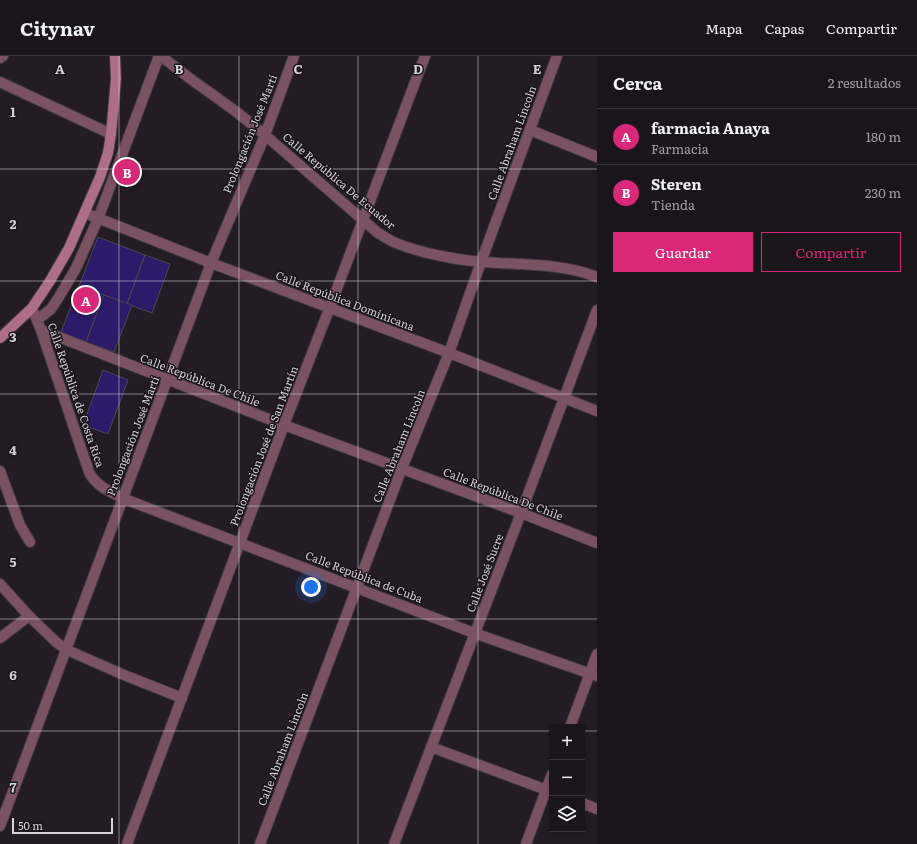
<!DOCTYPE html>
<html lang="es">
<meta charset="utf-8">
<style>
body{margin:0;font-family:Literata,serif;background:#231e24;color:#f1f3f6}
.controls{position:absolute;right:12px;bottom:12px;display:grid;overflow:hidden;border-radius:0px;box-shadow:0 2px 6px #0003}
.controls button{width:36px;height:36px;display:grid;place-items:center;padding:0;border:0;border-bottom:1px solid #38343a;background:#1a151b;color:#f1f3f6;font:20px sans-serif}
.scale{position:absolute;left:12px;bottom:10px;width:101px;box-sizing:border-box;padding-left:4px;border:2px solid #d6d2d7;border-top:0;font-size:11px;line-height:14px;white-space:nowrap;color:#d6d2d7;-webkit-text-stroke:3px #19131b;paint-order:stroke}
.you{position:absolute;left:311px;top:531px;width:14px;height:14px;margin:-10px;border:3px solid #fff;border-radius:50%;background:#1a73e8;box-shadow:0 0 0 6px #1a73e833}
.badge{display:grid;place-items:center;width:26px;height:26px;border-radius:50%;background:#db2777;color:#fff;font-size:13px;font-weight:700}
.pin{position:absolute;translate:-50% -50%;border:2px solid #fff;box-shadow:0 1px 4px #0006}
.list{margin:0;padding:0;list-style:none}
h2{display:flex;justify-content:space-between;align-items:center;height:52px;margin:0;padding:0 16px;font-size:17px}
h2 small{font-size:13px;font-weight:400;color:#9f9fa3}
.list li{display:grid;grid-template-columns:26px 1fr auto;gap:12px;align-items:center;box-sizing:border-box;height:56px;padding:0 16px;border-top:1px solid #38343a}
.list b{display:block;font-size:15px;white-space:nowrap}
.list p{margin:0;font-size:13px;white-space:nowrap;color:#9f9fa3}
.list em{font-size:13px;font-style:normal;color:#9f9fa3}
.actions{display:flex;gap:8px;padding:12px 16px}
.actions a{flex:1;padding:9px 0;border:1px solid #db2777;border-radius:0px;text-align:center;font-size:14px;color:#db2777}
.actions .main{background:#db2777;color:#fff}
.icon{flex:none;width:22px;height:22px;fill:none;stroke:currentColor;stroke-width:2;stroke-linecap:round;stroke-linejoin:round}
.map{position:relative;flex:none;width:597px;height:788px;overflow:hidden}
header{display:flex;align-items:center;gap:24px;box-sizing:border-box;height:56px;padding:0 20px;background:#1a151b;border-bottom:1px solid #38343a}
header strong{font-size:19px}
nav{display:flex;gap:22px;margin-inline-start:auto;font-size:14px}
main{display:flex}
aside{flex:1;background:#1a151b}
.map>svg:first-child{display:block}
</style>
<header>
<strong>Citynav</strong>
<nav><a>Mapa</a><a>Capas</a><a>Compartir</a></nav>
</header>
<main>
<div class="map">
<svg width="597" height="788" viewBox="0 0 597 788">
<rect width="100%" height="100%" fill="#231c24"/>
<g fill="#2d1a6a" stroke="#494953">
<polygon points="98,181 145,199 127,248 79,230"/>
<polygon points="145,199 170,208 152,257 127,248"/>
<polygon points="79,230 104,239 86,286 61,276"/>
<polygon points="104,239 132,249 114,296 86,286"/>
<polygon points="103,314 128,324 108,378 83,369"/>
</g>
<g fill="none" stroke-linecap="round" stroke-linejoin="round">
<defs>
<g id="minor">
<path d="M161,0L192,24L234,54L265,79L378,177C384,180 390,185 396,187C420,197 457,204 483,206C520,209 561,207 597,221"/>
<polyline points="0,26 111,78"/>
<polyline points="530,74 597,101"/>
<polyline points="85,157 211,207 449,297 597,355"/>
<path d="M32,252L41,274L89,416C96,430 109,435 122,442L474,577L597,620"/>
<polyline points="37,264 51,253 59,241 76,212 98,163 159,0"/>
<polyline points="41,274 284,369 521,457 597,487"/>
<polyline points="0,415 20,469 30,486"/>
<polyline points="0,528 29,560 56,586 67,594 124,619 182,642"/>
<polyline points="0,582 29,560"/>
<polyline points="570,671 597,598"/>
<polyline points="431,691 552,736"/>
<polyline points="582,747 597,753"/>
<polyline points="0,770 211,207 265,79 294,0"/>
<polyline points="127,788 284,369 330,251 425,0"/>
<polyline points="260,788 402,412 449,297 481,206 557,0"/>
<polyline points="394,788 521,457 597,254"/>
<polyline points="526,788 552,718"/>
</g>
<polyline id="tertiary" points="0,2 3,0"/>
<polyline id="secondary" points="0,282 32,252 50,225 69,192 100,121 108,97 111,78 116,23 115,0"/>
</defs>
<use href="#minor" stroke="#403941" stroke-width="12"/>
<use href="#tertiary" stroke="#403941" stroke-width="12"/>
<use href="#secondary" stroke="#403941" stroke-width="12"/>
<use href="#minor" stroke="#7b5262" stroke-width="10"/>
<use href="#tertiary" stroke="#7b5262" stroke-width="10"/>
<use href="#secondary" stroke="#af6e88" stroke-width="10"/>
</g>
<path fill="none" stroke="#d6d2d7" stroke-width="1" stroke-opacity="0.55" d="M119,0V788M239,0V788M358,0V788M478,0V788M0,113H597M0,225H597M0,338H597M0,450H597M0,563H597M0,675H552M582,675H597"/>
<g text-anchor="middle" stroke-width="3" stroke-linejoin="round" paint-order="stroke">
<g font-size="11" fill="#d6d2d7" stroke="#19131b">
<text transform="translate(250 78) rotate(-68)" y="4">Prolongación José Martí</text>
<text transform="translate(512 87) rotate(-70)" y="4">Calle Abraham Lincoln</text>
<text transform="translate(339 125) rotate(40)" y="4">Calle República De Ecuador</text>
<text transform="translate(345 245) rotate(21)" y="4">Calle República Dominicana</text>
<text transform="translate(200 324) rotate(21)" y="4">Calle República De Chile</text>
<text transform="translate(76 339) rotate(71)" y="4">Calle República de Costa Rica</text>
<text transform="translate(133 380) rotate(-69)" y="4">Prolongación José Martí</text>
<text transform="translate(264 390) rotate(-69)" y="4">Prolongación José de San Martín</text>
<text transform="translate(399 390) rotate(-68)" y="4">Calle Abraham Lincoln</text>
<text transform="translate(503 438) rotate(21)" y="4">Calle República De Chile</text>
<text transform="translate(485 517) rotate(-69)" y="4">Calle José Sucre</text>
<text transform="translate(364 521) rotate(21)" y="4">Calle República de Cuba</text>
<text transform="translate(283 693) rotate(-69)" y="4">Calle Abraham Lincoln</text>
</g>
</g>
<g font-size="13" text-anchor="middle" font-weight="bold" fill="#d6d2d7" stroke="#19131b" stroke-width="3" stroke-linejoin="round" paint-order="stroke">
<text x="60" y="18">A</text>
<text x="179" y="18">B</text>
<text x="298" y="18">C</text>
<text x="418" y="18">D</text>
<text x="537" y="18">E</text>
<text x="13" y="61">1</text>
<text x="13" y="173">2</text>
<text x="13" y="286">3</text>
<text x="13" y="399">4</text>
<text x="13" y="511">5</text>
<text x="13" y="624">6</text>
<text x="13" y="736">7</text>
</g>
</svg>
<div class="controls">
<button>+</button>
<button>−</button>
<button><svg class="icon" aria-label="layers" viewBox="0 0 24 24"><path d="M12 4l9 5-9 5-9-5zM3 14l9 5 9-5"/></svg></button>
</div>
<div class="scale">50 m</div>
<div class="you"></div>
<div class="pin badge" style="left:86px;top:244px">A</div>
<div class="pin badge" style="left:127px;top:116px">B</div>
</div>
<aside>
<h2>Cerca<small>2 resultados</small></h2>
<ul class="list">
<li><span class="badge">A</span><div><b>farmacia Anaya</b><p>Farmacia</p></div><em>180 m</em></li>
<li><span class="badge">B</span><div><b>Steren</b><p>Tienda</p></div><em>230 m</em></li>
</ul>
<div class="actions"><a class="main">Guardar</a><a>Compartir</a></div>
</aside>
</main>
